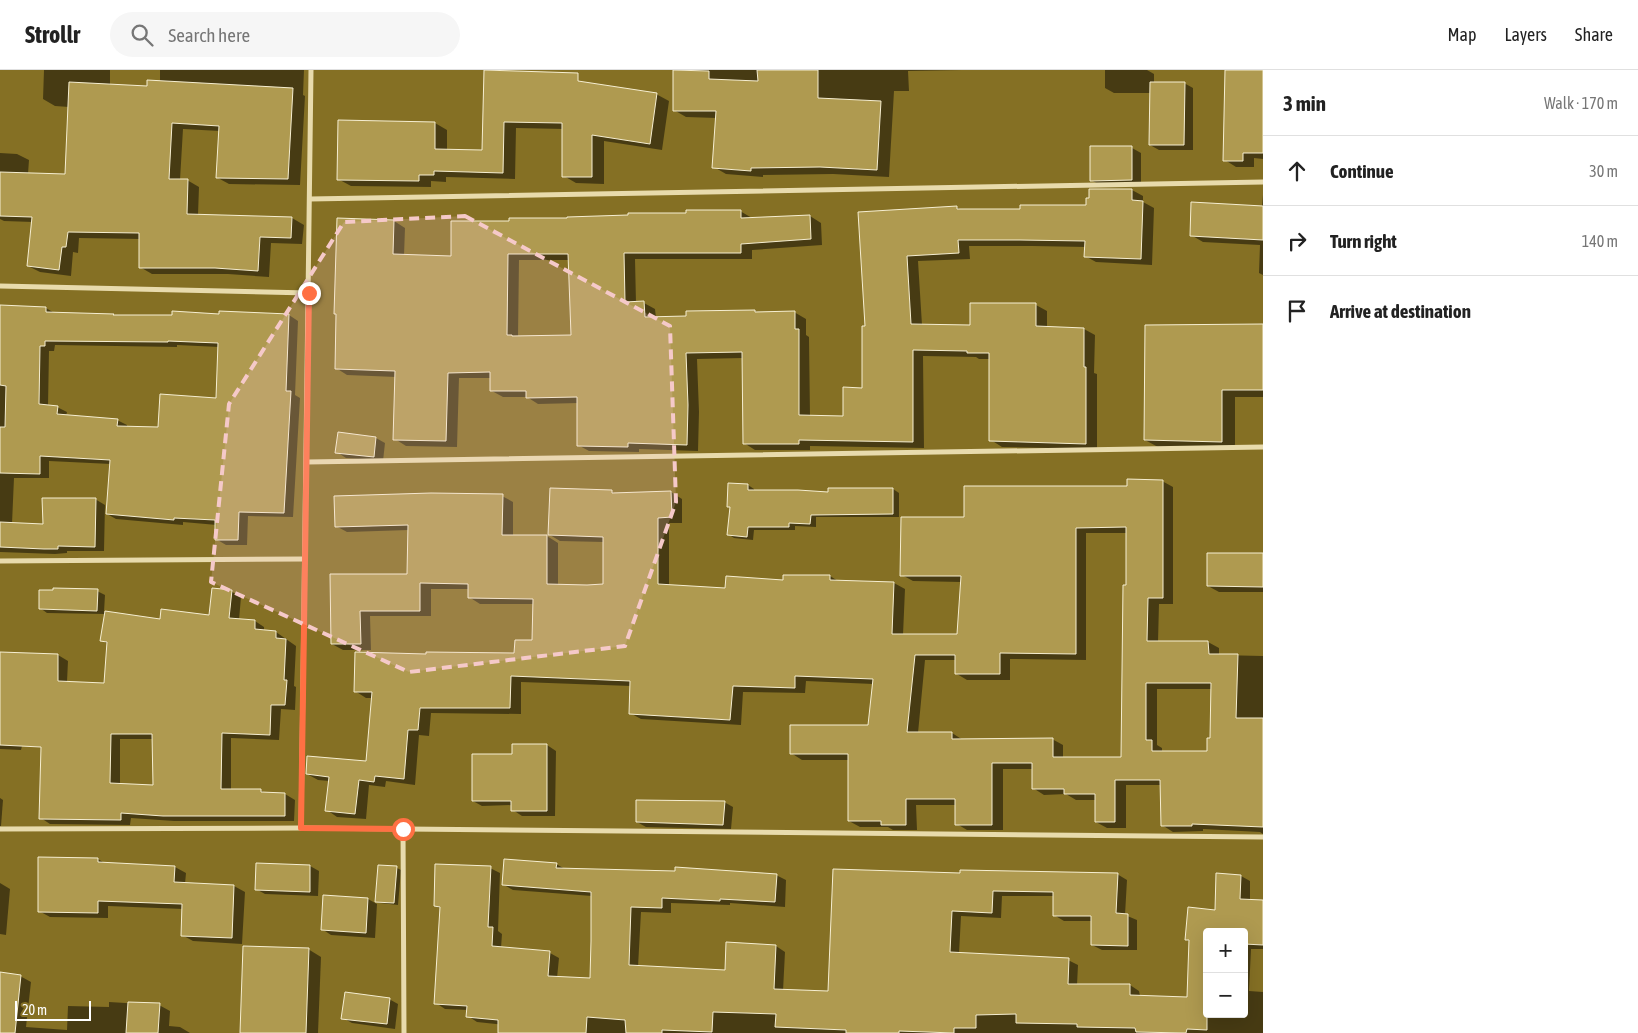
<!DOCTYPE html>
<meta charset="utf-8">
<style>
body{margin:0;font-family:"Asap Condensed",sans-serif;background:#f6f6f6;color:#222}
.controls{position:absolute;right:15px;bottom:15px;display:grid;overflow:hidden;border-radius:5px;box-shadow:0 5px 20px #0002}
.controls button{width:45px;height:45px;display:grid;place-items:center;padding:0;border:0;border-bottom:1px solid #e0e0e0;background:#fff;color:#222;font:25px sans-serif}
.scale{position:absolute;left:15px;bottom:12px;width:76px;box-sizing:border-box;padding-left:5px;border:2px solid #fff;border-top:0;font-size:14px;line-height:18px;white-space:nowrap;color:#fff;-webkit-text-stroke:4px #857024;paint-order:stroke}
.stop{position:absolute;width:15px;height:15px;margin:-11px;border:4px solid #ff7043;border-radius:50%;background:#fff}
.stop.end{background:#ff7043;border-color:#fff;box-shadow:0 1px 5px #0008}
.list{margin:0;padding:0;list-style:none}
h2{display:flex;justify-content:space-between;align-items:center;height:65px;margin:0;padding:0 20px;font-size:21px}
h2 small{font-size:16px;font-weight:400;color:#767676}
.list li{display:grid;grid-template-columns:32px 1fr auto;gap:15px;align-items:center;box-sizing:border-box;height:70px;padding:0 20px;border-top:1px solid #e0e0e0}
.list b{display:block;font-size:19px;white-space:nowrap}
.list em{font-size:16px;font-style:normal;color:#767676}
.icon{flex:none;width:28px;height:28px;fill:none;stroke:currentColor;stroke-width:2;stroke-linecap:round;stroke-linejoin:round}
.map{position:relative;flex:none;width:1263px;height:963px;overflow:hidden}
header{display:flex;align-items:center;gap:30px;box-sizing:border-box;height:70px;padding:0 25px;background:#fff;border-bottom:1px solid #e0e0e0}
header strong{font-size:24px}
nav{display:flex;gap:28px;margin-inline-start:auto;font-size:18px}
.search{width:350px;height:45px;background:#f6f6f6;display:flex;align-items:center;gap:12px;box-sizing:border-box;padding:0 18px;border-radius:28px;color:#767676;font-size:19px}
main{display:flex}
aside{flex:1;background:#fff}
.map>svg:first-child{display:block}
</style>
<header>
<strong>Strollr</strong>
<div class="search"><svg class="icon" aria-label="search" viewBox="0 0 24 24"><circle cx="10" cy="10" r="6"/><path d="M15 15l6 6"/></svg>Search here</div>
<nav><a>Map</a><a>Layers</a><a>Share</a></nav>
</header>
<main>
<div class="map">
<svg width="1263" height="963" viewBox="0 0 1263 963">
<rect width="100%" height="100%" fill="#857024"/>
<g fill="#0007" fill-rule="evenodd">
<polygon points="44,0 110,0 110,16 148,18 160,12 160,0 304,0 303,25 305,26 300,115 229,114 218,108 220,61 183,59 180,110 187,110 199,117 198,145 292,148 304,155 302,174 271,173 269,207 228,204 152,204 140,197 140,169 79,168 78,183 73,182 71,206 40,202 28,196 33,152 4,151 0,149 0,83 17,84 29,90 28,104 66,105 69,37 55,36 43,29"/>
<polygon points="485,0 499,0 656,24 669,31 662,80 604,71 604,114 576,113 564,106 564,59 516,58 515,109 446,107 446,112 431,111 431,117 351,116 338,109 435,53 447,60 447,81 484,82"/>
<polygon points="675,0 962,0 908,1 909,21 894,21 889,107 833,104 763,105 763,107 726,104 714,97 717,48 686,47 674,40"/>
<polygon points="1105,0 1147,0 1154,4 1154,13 1184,13 1193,18 1193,80 1159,80 1150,75 1151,23 1114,23 1105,18"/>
<polygon points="1226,0 1263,0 1263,89 1254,88 1254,97 1236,97 1225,90"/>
<polygon points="1091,77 1132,78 1141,83 1141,114 1100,115 1091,110"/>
<path d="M1132,120L1143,126V132L1154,138L1152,195L1096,192L1085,186L1086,177L1032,176H969L970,189L918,191L922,255L972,256L1036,235L1047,241V258L1084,259L1095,265L1094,303L1097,304V379L1002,377L991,370V289H979L976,287L923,286L924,378L810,376V380H755L744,373L743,288L697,289L699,342L698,381L639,379V382L589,381L578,375L579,333L538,334L527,327H503L492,321L491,308H459L457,377L406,376L395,369L396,307L347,305L336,298L338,245L335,244L394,151L405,158L404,186L452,187L510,152L740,141L752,148L810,146L821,153L822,175L752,180V189H635L636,233H644L655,239L656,248L687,247L755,241L759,243L794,242L806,249V265L809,267L810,346L844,347L864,319L866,257L859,143L956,137L962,140H1021L1087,136ZM519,190H570L572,266L518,267Z"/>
<polygon points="1263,125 1263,205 1259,203 1260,175 1203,172 1191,165 1262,137"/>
<path d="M0,237L46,238L56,244L115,246L289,245L298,251L295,325L300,328L293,447L248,446L247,475H226L216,469L217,455L183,452V455L116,449L107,444L111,394L49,391V408H14L12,454L44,455L95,429L105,435L104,481H67V483L55,484L0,482ZM55,275L177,277V275L219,277L218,329L159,358L127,357V355L117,350L66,346L67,342L57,337L48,336L49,281H54Z"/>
<polygon points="1263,255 1263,327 1235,327 1235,379 1158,377 1145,370 1146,256"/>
<polygon points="339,363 376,368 385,373 383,391 346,388 337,382"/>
<path d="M1162,411L1173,417V534H1159L1158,572H1208L1219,578V585L1263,586V764L1260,762L1203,759V761L1173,762L1162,755L1161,715H1126V758H1107L1096,752V730H1076L1066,724L1044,725L1033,718V699H1003V760H967L957,754V735H916L917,760H893L888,757H860L849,751V690H802L791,683L869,656L873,614L806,611L805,623L743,622L741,655L641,649L630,643L631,616L521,612V644L431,643L429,666L419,665L415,715L386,711L385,717L369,715L366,749L337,747L327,740L329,711L318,710L307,704L367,693L373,628H366L355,621L427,585L515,584L533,572L534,534H480L469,527V519H431V546H370L371,580H343L332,574L331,505H408L409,460L347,462L336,456L502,426L513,432V466H547L558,473V515H604V472L560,471L550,465L611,421L616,424L671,422L682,429V453H669V516L726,520L830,506L838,511L894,513L905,519L903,565H958L961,512L913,511L902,505L965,448ZM1086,463H1128L1122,689L1063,688V675L1052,669L963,670L952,663H918L925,590H957V604L967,610H1010V589L1086,590ZM1157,619H1212L1211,669L1208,683L1162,682V678L1157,675Z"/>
<polygon points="748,415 754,419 754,421 829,424 893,419 899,423 899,447 816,447 816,457 795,456 795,460 754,460 753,470 734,468 728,464 731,438 728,436"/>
<polygon points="1208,485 1263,485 1263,522 1219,522 1208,516"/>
<path d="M97,521L105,525L104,542L161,550L210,546L232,522L241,527L239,550L255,551L264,557V561L276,562L296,576L294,616L296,617L295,640L281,639L279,670L231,668V720H260L265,723L285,724L295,730L294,751H174L131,748L130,755L50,754L41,748V677L22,676L21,680L0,679V583L58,585L68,591L67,612L105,614L108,574L101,570L105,544L47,543L40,538ZM120,669H153L155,717L120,714Z"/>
<polygon points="547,675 556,681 555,746 522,746 513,740 513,735 482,736 473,731"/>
<polygon points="0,728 3,730 1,756 0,756"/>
<polygon points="724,732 733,737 731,759 646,757 637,752"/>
<polygon points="98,789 106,794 175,797 186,803 185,814 234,816 245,822 242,874 193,871 182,865 183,839 108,836 108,848 50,847 39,841"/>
<polygon points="257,794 310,796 319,801 318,826 265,824 256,819"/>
<path d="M556,794L565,799L776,805L786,810L785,837L730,833V835L671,833V843L641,842L638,897L726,902L776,876L785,882L783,921L829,923L961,804H1117L1127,810L1125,845L1137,850V880H1102L1092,875V851H1064L1054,845L1055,826H1002L1001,848L961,846L959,884L1068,890L1078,895L1077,915H1130L1139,921L1140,926L1188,929L1190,872L1186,869L1216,841L1241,806L1250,811V831H1263V879H1251L1249,921L1263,922V963H584L477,952L468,946V940L445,939L436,933L442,839L435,836L490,798L500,803L498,861L502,864L501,878L550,883L559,888L557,908L591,910L592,826L513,820L504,815ZM1207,862H1244V944H1207Z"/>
<polygon points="379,796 397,798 401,800 398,835 380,833 376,831"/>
<polygon points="0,813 10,819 6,865 0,864"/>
<polygon points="324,826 368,829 377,834 375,868 331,865 322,859"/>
<polygon points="308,879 321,887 318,963 241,963"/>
<polygon points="0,904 20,906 31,912 26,957 67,960 68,936 109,937 109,932 159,935 170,941 169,956 180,957 190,963 0,963"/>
<polygon points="389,929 398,934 395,959 352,953 343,948"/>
</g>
<g fill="#af9a50" stroke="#f6eed1" fill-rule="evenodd">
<polygon points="484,0 578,3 578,11 657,23 650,74 592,65 592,107 562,107 562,53 504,52 503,103 434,101 434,105 419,105 419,111 337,110 338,50 435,52 435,79 482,80"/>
<polygon points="673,0 709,1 709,9 758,11 757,0 818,0 818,28 881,31 877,100 820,97 751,98 751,101 712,98 716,41 673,41"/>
<polygon points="1225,0 1263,0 1263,83 1243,83 1243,91 1223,91"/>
<polygon points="147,10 293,18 288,109 216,108 219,56 172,53 169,109 188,109 187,144 292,147 291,168 260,167 258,201 215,198 139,198 139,163 68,162 66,177 62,177 59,200 27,196 32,147 0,146 0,102 65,104 69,12 147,16"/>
<polygon points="1150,12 1185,12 1184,75 1149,75"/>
<polygon points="1090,76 1132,76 1132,110 1090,111"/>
<path d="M1089,119H1132V130L1143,131L1141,189L1084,187L1085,171L1020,170H958L959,183L907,186L911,254L970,255V233H1036V256L1084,258V297H1086V374L989,371V283H967V281L913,280V372L799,370V374H743L742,282L686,283L688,335L687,375L628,373V377L577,376V327L526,328V321H490V302L448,303L446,371L393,370L395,301L335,299L336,244H334L337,148L394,150L393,184L451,186V151H509V148H567V147L628,145V143H686V140H741V148L810,145L811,169L741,174V183H624L625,232L644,231L645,247L686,246V241L755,240V242L795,241V259H799V345L843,346V317L862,318V256H865L858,142L957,136V139H1020V135H1086V128H1089ZM508,184H568L571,265L512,266V265H507Z"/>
<polygon points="1191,132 1263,136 1263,170 1190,166"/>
<path d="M0,235L46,237V242L114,244L113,245H172V241L219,244V241L289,244L286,321H291L284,443L239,442L238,470H215V450L174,448V450L106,444L110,390L40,386V404L0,403V357H5L6,316L0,315ZM45,271L168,272V271L218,273L216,328L160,324L158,357L117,356L118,349L57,344L58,336L39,334L40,276H45Z"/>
<polygon points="1263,254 1263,320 1222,320 1222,372 1144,370 1145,255"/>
<polygon points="338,362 376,367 374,387 335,383"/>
<path d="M1127,409L1163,410V528H1148L1147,571H1208L1209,584H1238L1236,648H1263V757L1192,754V756H1161L1160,710H1115V752H1095V724H1064V719H1032V693H992V755H955V729H906V755H881V751H848V684H790V655H868L873,609L795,606V618L733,616L730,650L629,644L630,611L511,606L510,638H420L418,660H408L404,709L375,706L374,712L359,710L355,744L325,741L329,707L306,704L307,686L366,691L372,622H354L355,582L426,584V582L514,583L515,570H532L533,529L468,528V514L420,513V541H360L361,574H331L330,504H407L408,455L335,457L334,426L431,423L503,424L502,465H547V514L587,515L603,514V467L548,465L550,418L612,420V423L671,421L672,447L658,448V514L725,518L726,506L783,510V505H830V510L894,512L892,564H957L961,506H900L901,447H964V416H1127ZM1126,457V515H1123L1121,687H1053V668L952,669V662H907L915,585H955V604H1000V583L1076,584V458ZM1146,613H1211L1210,668H1207V681H1152V670H1146Z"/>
<polygon points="728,413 748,414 748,420 798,420 828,422 828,418 893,418 893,444 811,445 810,454 789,453 789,457 748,457 747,467 727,465 730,437 727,437"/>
<polygon points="42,428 96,428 95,477 58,476 58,479 44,479 0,477 0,452 43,454"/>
<polygon points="1207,483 1263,483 1263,517 1207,516"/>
<polygon points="53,518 98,519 97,541 39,539 39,520 53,520"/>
<path d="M212,518L232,520L229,548L255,550V559L276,561V568L286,569L284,610H287L285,635H271L270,665L222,663L221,719H261V722L285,723V746H163L121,743V750L39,749L41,677L0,675V582L58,584V611L104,613L107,572L100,571L105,541L160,549L161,539L209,545ZM111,664H152L153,715L110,713Z"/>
<polygon points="512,674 547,674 547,741 511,741 511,731 472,731 472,684 512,684"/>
<polygon points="636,730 725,731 723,755 636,752"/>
<polygon points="38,787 98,788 98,792 175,796 174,812 234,815 232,868 181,866 182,834 98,831 98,843 38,842"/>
<polygon points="504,789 557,793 556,798 675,801 675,797 777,804 775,832 720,829 720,831 662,828 662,838 631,837 629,895 725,900 726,872 776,875 774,919 828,921 833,799 960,803 960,800 1118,803 1116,843 1128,844 1128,876 1091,875 1091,846 1053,846 1053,822 993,821 992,843 952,841 950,882 1069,888 1068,914 1130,914 1130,925 1187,927 1189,870 1185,870 1188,837 1215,840 1216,803 1241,805 1240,829 1263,830 1263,875 1244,874 1244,862 1207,862 1207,960 1187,959 1186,963 1136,962 1135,958 1077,957 1077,954 1016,953 1016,944 976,945 976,958 954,958 954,963 899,961 899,963 846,963 846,960 775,957 776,944 713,942 712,962 662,960 662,963 626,963 625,950 587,947 586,963 498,963 498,950 466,947 467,936 434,934 440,837 434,836 435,794 491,796 488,857 493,857 492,876 550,881 548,906 590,908 591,871 591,822 502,815"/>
<polygon points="256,793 310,795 310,822 255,820"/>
<polygon points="378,795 397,796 394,833 375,832"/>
<polygon points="323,825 368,828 366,863 321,860"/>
<polygon points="243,876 309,878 306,963 240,963"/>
<polygon points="0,902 21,905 15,963 0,963"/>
<polygon points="345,922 390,928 387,954 341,949"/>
<polygon points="128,932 160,933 158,963 126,963"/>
</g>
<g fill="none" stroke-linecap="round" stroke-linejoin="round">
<g stroke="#e8dbad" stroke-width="5">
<polyline points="310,129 1263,112"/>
<polyline points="0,216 309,223"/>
<polyline points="307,392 1263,377"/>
<polyline points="0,491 305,489"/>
<polyline points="301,758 311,0"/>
<polyline points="0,759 301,758 1263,767"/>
<polyline points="403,759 404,963"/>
</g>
</g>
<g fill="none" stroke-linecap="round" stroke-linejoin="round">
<polyline stroke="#ff7043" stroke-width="6" points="309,223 301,758 403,759"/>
</g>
<path fill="#f5c9c9" fill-opacity="0.2" stroke="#f5c9c9" stroke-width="4" stroke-dasharray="10 6" stroke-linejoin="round" d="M465,146L670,256L676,432L625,576L409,602L211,512L229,334L344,152Z"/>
</svg>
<div class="controls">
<button>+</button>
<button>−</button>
</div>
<div class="scale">20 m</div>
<div class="stop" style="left:403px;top:759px"></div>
<div class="stop end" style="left:309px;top:223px"></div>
</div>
<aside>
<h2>3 min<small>Walk · 170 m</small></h2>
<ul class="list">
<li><svg class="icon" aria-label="ahead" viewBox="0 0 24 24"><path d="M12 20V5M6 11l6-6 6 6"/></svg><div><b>Continue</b></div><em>30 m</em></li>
<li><svg class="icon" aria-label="right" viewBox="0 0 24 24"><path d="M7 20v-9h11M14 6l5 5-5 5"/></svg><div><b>Turn right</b></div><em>140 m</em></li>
<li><svg class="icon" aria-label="arrive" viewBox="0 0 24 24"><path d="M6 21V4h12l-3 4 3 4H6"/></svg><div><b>Arrive at destination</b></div></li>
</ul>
</aside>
</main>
